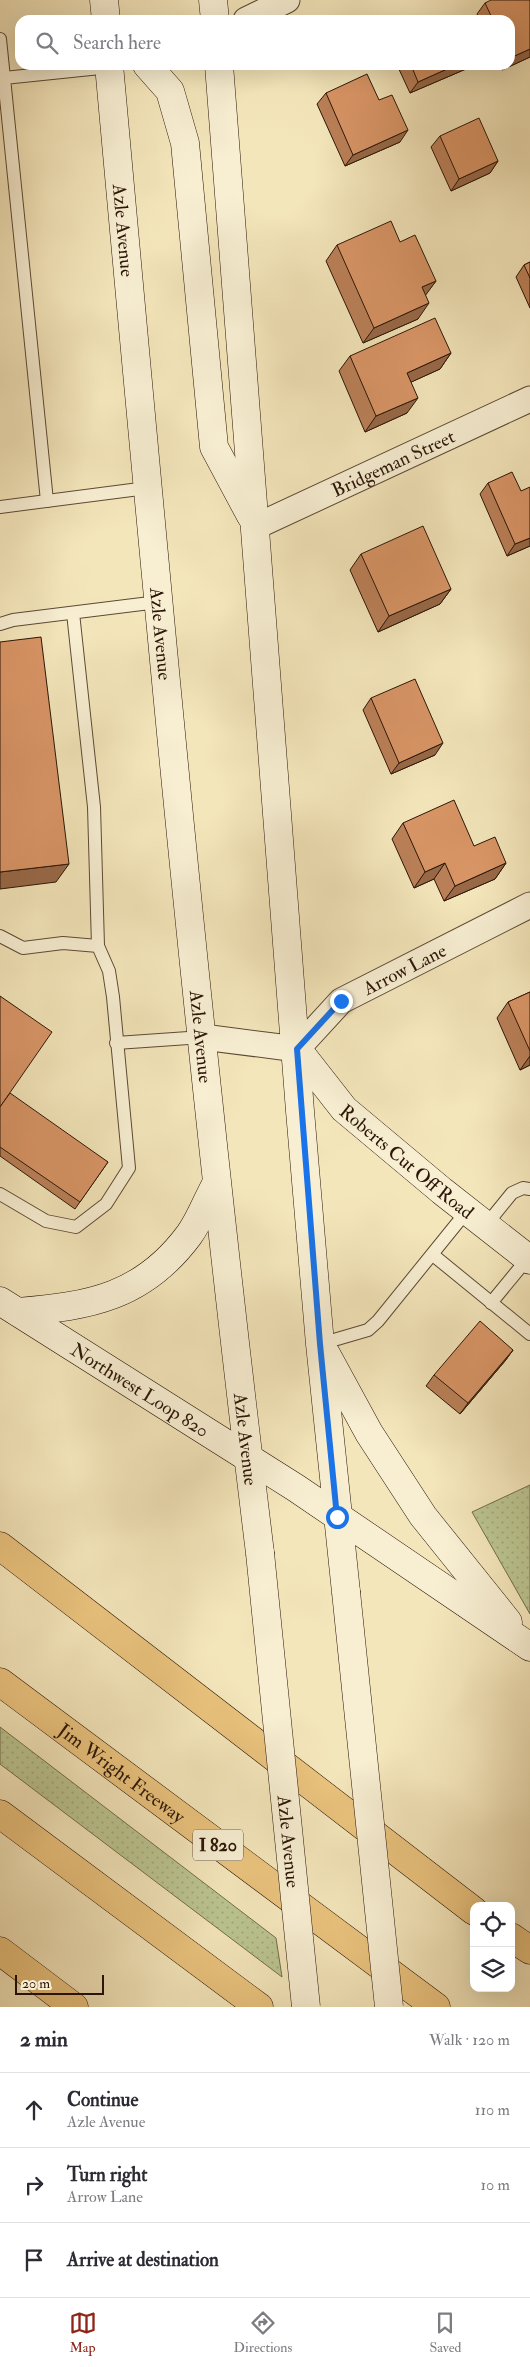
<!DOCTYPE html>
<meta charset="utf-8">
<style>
body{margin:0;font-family:"IM FELL Double Pica",serif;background:#f2f2f3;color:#2b2b33}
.controls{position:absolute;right:15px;bottom:15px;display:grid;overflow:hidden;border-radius:10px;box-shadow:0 5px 20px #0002}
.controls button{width:45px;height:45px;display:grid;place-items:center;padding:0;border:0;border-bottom:1px solid #e1e1e2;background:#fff;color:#2b2b33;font:25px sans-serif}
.scale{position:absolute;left:15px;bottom:12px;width:89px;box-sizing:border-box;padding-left:5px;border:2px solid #2a1507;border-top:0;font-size:14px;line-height:18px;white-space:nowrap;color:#2a1507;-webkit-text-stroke:4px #f8efd3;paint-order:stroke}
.stop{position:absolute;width:15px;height:15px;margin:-11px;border:4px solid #1a73e8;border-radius:50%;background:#fff}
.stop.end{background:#1a73e8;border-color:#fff;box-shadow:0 1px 5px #0008}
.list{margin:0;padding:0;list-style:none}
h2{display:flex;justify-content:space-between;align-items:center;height:65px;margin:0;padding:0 20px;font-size:21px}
h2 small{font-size:16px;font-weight:400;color:#7c7c81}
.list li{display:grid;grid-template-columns:32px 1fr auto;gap:15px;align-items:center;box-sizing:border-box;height:75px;padding:0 20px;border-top:1px solid #e1e1e2}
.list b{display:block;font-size:19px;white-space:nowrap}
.list p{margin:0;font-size:16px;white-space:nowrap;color:#7c7c81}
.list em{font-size:16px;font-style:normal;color:#7c7c81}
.icon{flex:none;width:28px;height:28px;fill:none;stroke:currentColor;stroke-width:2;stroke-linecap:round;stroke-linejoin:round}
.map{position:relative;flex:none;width:530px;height:2007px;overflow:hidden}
.search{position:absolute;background:#fff;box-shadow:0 5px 20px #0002;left:15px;right:15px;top:15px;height:55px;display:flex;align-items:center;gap:12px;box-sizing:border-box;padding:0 18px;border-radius:15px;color:#7c7c81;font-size:19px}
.sheet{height:290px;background:#fff}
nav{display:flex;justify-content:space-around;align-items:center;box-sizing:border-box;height:70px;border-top:1px solid #e1e1e2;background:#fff;font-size:14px;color:#7c7c81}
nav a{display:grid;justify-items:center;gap:2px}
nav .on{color:#8f2418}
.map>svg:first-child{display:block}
</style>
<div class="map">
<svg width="530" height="2007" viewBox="0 0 530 2007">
<defs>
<pattern id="green-dots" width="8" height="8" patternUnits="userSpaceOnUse" patternTransform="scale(1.25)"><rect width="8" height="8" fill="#bbc591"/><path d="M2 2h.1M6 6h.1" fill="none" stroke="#a1a87c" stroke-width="1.8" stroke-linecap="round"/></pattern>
</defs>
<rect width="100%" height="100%" fill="#f4e6bb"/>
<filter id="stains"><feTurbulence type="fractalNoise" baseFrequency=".004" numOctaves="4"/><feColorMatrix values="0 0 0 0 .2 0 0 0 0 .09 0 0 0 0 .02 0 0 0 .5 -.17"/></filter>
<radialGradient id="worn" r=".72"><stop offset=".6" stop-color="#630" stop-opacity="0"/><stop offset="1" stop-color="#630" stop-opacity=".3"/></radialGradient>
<g fill="url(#green-dots)" stroke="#726d4c">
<polygon points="530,1485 530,1614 472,1512"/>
<polygon points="0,1727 276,1938 282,1977 0,1764"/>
</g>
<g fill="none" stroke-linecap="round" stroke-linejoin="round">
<defs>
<g id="lane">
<polyline points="0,39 4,78 0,78"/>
<polyline points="47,501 4,78 110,67"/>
<polyline points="0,507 147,488"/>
<polyline points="73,613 94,807 98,946"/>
<polyline points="0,624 13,620 158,602"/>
<polyline points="0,936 23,948 63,943 98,946 109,971 113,997 129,1168 106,1204 76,1227 46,1221 0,1194"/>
<polyline points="116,1043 203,1037"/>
<polyline points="486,1225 512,1193 523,1188 530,1189"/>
<polyline points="433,1255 530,1334"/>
<polyline points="491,1303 528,1258"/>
<polyline points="320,1344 368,1330 378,1321 467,1211"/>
</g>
<g id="street">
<polyline points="246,20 287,0"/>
<path id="s1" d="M257,526L530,399"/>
<path id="s2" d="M203,1037L297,1049L341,1001L530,905"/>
</g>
<g id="secondary">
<polyline points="104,0 106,20"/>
<polyline points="213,0 215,20"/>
<path id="s3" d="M109,65C154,562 199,1059 260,1553"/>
<polyline points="147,65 170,91 185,143 214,447 251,516"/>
<polyline points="219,65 300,1111 320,1344 346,1592"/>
<path id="s4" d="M297,1049L344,1109L442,1191L530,1260"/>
<path id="s5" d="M0,1301L296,1488L530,1647"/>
<path d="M18,1312C90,1306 143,1297 189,1235C200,1220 207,1200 216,1184"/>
<polyline points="326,1354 369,1433 423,1516 508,1622"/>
</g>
<g id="highway">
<polyline points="0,1546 474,1911"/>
<path id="s6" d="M0,1682L436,2007"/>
<polyline points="0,1814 259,2007"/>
<polyline points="511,1937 530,1950"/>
<polyline points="0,1951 74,2007"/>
</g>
</defs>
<use href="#lane" stroke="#5c4934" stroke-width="14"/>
<use href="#street" stroke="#5c4934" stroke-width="27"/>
<use href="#secondary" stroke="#2a1507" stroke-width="29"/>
<use href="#highway" stroke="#2a1507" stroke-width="29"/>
<use href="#lane" stroke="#f8efd3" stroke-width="12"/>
<use href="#street" stroke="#f8efd3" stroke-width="25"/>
<use href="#secondary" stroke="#f8efd3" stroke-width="28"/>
<use href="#highway" stroke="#eac37e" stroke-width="28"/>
<defs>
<g id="secondary-bridge">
<path id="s7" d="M260,1553L306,2007"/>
<polyline points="346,1592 389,2007"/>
</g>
</defs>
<use href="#secondary-bridge" stroke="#2a1507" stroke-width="29" stroke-linecap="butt"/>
<use href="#secondary-bridge" stroke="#f8efd3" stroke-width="28"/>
</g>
<g fill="#bb8058" stroke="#2a1507">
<polygon points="530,0 530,57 502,70 500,65 510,65 510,20 480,20 477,14 485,3"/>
<polygon points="397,65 469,65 466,69 410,93"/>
<polygon points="326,93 379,100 400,142 345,166 317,104"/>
<polygon points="440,136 498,161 490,173 451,191 431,147"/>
<polygon points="400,242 436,281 425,295 418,319 363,343 326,261 337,245"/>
<polygon points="530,262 530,308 516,277 524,265"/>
<polygon points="451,353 440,369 411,382 407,413 365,432 339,371 350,356"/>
<polygon points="488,483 521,491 530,546 507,556 480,494"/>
<polygon points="361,554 451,589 440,604 378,632 350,570"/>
<polygon points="371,698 435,755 391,774 363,710"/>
<polygon points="403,823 474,846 506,863 495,879 444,901 434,879 414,888 392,839"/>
<polygon points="530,992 530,1065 520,1070 497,1018 508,1002"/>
<polygon points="0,1107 108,1162 75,1209 0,1156"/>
<polygon points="513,1350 505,1361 460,1414 426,1386 434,1375"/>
</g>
<g fill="#986847" stroke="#2a1507">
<polygon points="530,49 530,57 502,70 505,65 510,65 510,58"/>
<polygon points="456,65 469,65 466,69 410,93 418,82"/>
<polygon points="408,130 400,142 345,166 353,155"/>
<polygon points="498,161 490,173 451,191 459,179"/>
<polygon points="436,281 425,296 422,287"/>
<polygon points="429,303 418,319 363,343 374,328"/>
<polygon points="451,353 440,369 396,389 407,373"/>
<polygon points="418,398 407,413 365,432 376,416"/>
<polygon points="530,538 530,546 507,556 515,544"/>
<polygon points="451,589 440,604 378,632 389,616"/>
<polygon points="443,743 435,755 391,774 399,763"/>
<polygon points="445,863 434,879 414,888 425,872"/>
<polygon points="506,863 495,879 444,901 455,886"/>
<polygon points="69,864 56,882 0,889 0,872"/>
<polygon points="530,1056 530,1065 520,1070"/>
<polygon points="513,1350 505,1361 460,1414 468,1403"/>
</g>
<g fill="#d99566" stroke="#2a1507">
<polygon points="491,0 530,0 530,49 510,58 510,20 493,20 485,3"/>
<polygon points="411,65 456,65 418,82"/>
<polygon points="367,74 379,100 392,95 408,130 353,155 326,93"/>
<polygon points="479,118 498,161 459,179 440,136"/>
<polygon points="391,221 400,242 415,235 436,281 422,287 429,303 374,328 337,245"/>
<polygon points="530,262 530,278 524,265"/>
<polygon points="435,318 451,353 407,373 418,398 376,416 350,356"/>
<polygon points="512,472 521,491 530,487 530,538 515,544 488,483"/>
<polygon points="423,526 451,589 389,616 361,554"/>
<polygon points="41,637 69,864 0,872 0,642"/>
<polygon points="415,679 443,743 399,763 371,698"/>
<polygon points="454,800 474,846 495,837 506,863 455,886 445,863 425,872 403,823"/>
<polygon points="530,992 530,1051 508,1002"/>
<polygon points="0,996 52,1032 0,1107"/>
<polygon points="10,1093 108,1162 80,1202 0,1147 0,1107"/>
<polygon points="480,1321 513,1350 468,1403 434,1375"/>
</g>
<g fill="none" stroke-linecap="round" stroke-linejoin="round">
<polyline stroke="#1a73e8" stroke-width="6" points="337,1517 320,1344 297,1049 341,1001"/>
</g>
<g text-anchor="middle" stroke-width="5" stroke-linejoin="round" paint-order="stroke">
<rect fill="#f8efd3" stroke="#685644" stroke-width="1" x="193" y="1829.5" width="50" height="31" rx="4"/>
<g font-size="18" font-weight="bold" fill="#2a1507">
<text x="218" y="1851">I 820</text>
</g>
<g font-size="19" fill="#2a1507" stroke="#f8efd3">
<text dy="7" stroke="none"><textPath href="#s3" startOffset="166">Azle Avenue</textPath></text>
<text dy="7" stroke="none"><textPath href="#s1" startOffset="150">Bridgeman Street</textPath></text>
<text dy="7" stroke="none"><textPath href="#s3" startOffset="571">Azle Avenue</textPath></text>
<text dy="7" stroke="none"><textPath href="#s2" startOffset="231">Arrow Lane</textPath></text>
<text dy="7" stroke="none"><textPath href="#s3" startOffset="976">Azle Avenue</textPath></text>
<text dy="7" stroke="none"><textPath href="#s4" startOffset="158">Roberts Cut Off Road</textPath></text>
<text dy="7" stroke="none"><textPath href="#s5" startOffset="166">Northwest Loop 820</textPath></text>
<text dy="7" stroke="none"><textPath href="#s3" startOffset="1381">Azle Avenue</textPath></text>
<text dy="7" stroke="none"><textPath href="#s6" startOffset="152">Jim Wright Freeway</textPath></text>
<text dy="7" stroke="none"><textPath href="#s7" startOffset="290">Azle Avenue</textPath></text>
</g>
</g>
<rect width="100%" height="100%" filter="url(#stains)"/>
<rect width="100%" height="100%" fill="url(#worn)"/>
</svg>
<div class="controls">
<button><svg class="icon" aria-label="locate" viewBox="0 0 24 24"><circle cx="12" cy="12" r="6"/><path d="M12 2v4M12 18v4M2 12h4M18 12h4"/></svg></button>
<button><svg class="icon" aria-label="layers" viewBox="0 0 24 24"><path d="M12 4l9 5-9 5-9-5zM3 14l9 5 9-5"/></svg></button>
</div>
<div class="scale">20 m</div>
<div class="stop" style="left:337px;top:1517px"></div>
<div class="stop end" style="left:341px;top:1001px"></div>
<div class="search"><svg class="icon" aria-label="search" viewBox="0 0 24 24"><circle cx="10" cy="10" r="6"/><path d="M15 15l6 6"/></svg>Search here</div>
</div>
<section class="sheet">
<h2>2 min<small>Walk · 120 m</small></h2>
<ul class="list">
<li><svg class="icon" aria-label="ahead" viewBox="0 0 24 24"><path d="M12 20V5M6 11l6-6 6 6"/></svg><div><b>Continue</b><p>Azle Avenue</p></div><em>110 m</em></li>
<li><svg class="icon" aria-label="right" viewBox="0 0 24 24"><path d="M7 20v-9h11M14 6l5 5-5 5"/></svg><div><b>Turn right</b><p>Arrow Lane</p></div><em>10 m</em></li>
<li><svg class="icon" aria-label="arrive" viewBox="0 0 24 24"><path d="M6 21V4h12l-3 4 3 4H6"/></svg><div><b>Arrive at destination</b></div></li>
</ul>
</section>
<nav>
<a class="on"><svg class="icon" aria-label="map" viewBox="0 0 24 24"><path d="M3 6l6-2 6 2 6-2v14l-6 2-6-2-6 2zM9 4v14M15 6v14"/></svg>Map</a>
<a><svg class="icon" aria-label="directions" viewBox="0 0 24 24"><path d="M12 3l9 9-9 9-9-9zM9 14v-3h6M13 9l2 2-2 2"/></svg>Directions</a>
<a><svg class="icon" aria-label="saved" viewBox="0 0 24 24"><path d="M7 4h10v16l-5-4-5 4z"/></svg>Saved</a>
</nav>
